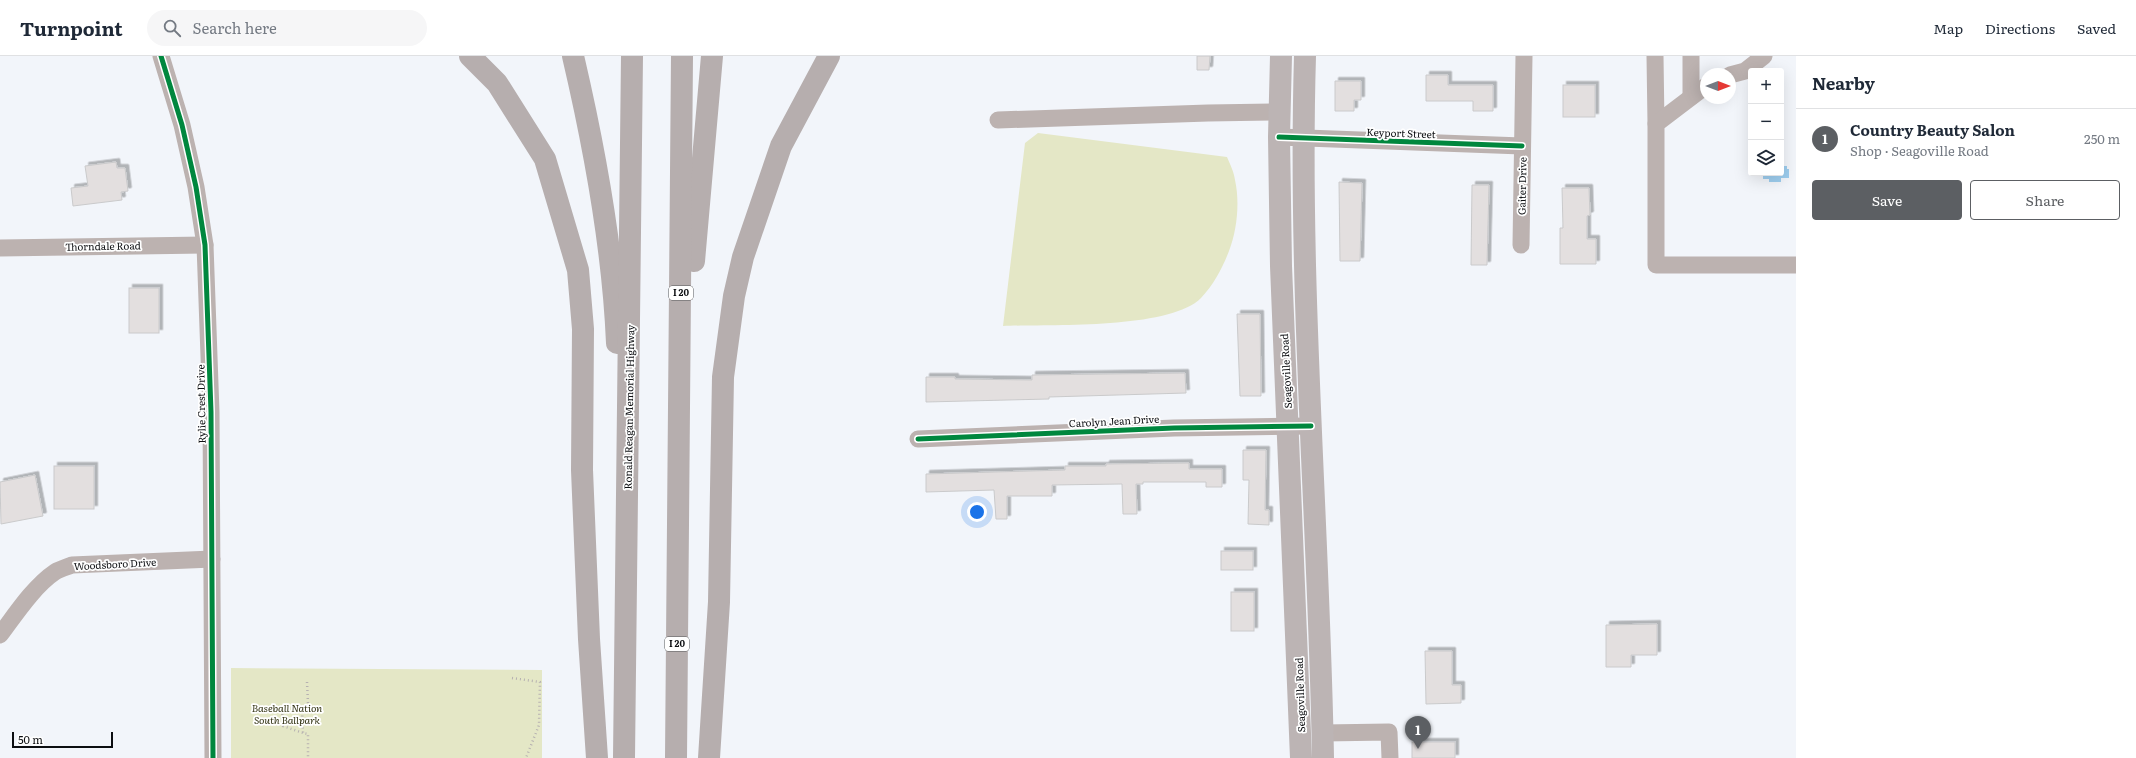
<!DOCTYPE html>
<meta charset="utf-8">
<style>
body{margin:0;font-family:Literata,serif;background:#f6f6f7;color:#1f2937}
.controls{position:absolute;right:12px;top:12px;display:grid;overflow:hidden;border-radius:4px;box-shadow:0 4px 16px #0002}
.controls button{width:36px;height:36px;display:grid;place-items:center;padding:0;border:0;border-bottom:1px solid #e0e1e3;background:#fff;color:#1f2937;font:20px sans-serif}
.compass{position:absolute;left:1700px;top:12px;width:36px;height:36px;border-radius:50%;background:#fff;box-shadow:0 4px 16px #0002;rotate:90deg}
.scale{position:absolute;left:12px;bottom:10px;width:101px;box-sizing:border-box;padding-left:4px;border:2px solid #0c0e11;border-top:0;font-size:11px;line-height:14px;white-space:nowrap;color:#0c0e11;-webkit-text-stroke:3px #fff;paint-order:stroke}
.you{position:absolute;left:977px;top:456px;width:14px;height:14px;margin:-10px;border:3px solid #fff;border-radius:50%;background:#1a73e8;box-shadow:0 0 0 6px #1a73e833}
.badge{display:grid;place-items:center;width:26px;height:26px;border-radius:50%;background:#5c5f63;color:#fff;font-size:13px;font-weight:700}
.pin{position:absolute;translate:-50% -33px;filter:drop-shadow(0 1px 2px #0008)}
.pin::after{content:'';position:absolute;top:21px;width:14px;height:12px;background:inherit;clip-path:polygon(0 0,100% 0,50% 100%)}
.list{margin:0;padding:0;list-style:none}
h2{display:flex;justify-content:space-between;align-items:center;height:52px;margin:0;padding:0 16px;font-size:17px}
h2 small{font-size:13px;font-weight:400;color:#747a83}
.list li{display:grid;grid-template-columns:26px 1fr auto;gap:12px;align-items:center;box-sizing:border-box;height:60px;padding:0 16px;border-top:1px solid #e0e1e3}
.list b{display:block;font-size:15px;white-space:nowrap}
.list p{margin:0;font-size:13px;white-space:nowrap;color:#747a83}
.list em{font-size:13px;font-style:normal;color:#747a83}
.actions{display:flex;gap:8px;padding:12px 16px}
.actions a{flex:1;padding:9px 0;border:1px solid #5c5f63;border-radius:4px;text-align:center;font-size:14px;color:#5c5f63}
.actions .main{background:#5c5f63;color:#fff}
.icon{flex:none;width:22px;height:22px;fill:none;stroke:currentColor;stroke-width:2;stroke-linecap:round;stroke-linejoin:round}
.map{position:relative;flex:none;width:1796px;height:702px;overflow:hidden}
header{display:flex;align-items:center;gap:24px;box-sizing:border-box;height:56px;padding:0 20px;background:#fff;border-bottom:1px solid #e0e1e3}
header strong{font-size:19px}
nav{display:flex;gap:22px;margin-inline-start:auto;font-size:14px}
.search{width:280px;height:36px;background:#f6f6f7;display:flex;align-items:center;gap:10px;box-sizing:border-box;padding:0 14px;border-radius:22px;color:#747a83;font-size:15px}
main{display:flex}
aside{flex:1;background:#fff}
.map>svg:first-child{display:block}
</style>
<header>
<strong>Turnpoint</strong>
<div class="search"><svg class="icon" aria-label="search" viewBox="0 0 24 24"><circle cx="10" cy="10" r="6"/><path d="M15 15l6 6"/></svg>Search here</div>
<nav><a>Map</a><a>Directions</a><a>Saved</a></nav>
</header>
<main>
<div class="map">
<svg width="1796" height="702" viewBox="0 0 1796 702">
<defs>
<filter id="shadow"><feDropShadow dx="3.5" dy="-3.5" stdDeviation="0" flood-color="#0004"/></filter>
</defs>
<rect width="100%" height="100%" fill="#f2f5fa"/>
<g fill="#e4e7c6">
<path d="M1038,77L1227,101C1230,108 1234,116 1235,124C1240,146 1237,175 1229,195C1222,213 1214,228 1201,242C1169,274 1048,268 1003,270L1025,87Z"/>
<polygon points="231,612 542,614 542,702 231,702"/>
</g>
<polygon fill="#9dcdee" points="1781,110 1787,110 1787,113 1789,113 1789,122 1781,122 1781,126 1769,126 1769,123 1763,123 1763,117 1781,117"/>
<g fill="#e3dfdf" stroke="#cacacb" filter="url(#shadow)">
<polygon points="1197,0 1210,0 1209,14 1197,14"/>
<polygon points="1426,19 1448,19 1448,29 1493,29 1493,55 1473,55 1473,45 1426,45"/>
<polygon points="1335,25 1361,25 1361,44 1354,44 1354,55 1335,55"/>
<rect x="1563" y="29" width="32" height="32"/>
<polygon points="116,106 117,112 125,112 128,135 121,136 122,144 73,150 71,132 88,130 85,110"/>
<polygon points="1339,126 1362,127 1360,205 1340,205"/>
<polygon points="1472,129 1489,129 1487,209 1471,209"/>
<polygon points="1562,132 1589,132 1590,159 1587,160 1587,183 1596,183 1596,208 1560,208 1560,172 1563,172"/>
<rect x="129" y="232" width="30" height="45"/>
<polygon points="1237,258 1260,258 1261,340 1240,340"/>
<polygon points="1185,317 1186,337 1049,341 1049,343 926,346 926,321 955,321 955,323 1032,324 1032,319"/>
<polygon points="1243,394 1266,394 1265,454 1269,454 1269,469 1248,468 1249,424 1243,424"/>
<polygon points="1189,407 1189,413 1222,413 1222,431 1206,431 1206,426 1143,426 1143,428 1136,428 1137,458 1123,458 1122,428 1052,429 1052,440 1007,440 1007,463 996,463 994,434 926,436 926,418 1065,414 1065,410 1106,410 1106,408"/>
<rect x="54" y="410" width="40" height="43"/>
<polygon points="35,419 43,460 1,468 0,426"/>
<rect x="1221" y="495" width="32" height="19"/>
<rect x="1231" y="536" width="23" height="39"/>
<polygon points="1657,568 1657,599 1631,599 1631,611 1606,611 1606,569"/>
<polygon points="1425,595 1452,595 1452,629 1461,629 1461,647 1426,648"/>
<rect x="1412" y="686" width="43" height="16"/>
</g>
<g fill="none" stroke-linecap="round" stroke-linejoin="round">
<g stroke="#b6b1b1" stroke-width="2.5" stroke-dasharray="1 3" stroke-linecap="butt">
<polyline points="512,622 540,626 539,669 526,702"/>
<polyline points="307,626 308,647 302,653 303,677 308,678 308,702"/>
<polyline points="302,653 282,654 283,670 303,677"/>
</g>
<g stroke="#bcb2b0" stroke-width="17">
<polyline points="161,0 182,69 196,131 205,189 211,356 213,702"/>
<polyline points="1655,0 1656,68"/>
<polyline points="1691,0 1691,41"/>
<polyline points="1730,19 1745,15 1764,0"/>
<polyline points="1706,30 1656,68 1656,209 1796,209"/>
<polyline points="998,64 1208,57 1280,56"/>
<polyline points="1279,81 1522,90"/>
<polyline points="1521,189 1524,0"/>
<polyline points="0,192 205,189"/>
<polyline points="918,383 1174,372 1311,370"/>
<path d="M0,579C15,559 34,530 55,516C60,513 67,511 72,509L212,503"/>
<polyline points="1323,677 1389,676 1390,702"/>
</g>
<g stroke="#bcb4b4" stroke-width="22">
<polyline points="1281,0 1279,81 1281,210 1301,702"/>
<path d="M1305,0C1298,234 1319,468 1323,702"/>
</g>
<g stroke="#b6aeae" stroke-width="22">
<polyline points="470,0 497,27 545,103 578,214 583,273 582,414 589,583 597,702"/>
<path d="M573,0C595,94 613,191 617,287"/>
<polyline points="694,205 712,0"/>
<polyline points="624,702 632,0"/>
<polyline points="676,702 682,0"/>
<polyline points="709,702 719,546 723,321 734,240 743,201 781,90 829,0"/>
</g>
<defs>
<g id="cycleway">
<polyline points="161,0 182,69 196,131 205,189 211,356 213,702"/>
<polyline points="1279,81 1522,90"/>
<polyline points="918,383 1174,372 1311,370"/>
</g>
</defs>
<use href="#cycleway" stroke="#fff" stroke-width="8"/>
<use href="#cycleway" stroke="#00873e" stroke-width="5"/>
</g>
<g text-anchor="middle" stroke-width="3.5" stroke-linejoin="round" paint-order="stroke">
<g fill="#fff" stroke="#555658" stroke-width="1">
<rect x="669" y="230" width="24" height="14" rx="3"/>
<rect x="665" y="581" width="24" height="14" rx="3"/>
</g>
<g font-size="9" font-weight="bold" fill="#0c0e11">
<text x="681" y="240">I 20</text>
<text x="677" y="591">I 20</text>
</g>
<g font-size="10" fill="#0c0e11" stroke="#fff">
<text transform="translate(1401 77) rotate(2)" y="4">Keyport Street</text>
<text transform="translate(1522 130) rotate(-89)" y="4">Gaiter Drive</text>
<text transform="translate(103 190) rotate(-1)" y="4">Thorndale Road</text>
<text transform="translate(1286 315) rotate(-93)" y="4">Seagoville Road</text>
<text transform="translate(201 348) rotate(-91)" y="4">Rylie Crest Drive</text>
<text transform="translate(629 351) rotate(-89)" y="4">Ronald Reagan Memorial Highway</text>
<text transform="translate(1114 365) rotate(-3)" y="4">Carolyn Jean Drive</text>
<text transform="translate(115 508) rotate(-3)" y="4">Woodsboro Drive</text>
<text transform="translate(1300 639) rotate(-92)" y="4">Seagoville Road</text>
</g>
<g font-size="10" font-style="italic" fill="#303111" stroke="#fff">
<text x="287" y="656">Baseball Nation<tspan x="287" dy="12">South Ballpark</tspan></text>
</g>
</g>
</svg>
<div class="controls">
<button>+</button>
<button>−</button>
<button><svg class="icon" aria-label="layers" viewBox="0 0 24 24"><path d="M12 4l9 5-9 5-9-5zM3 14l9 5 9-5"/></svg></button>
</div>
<svg class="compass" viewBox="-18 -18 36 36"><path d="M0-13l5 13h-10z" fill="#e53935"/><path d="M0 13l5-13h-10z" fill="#747a83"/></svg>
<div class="scale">50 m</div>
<div class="you"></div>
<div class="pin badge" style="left:1418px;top:693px">1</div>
</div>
<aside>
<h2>Nearby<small></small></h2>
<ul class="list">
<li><span class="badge">1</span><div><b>Country Beauty Salon</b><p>Shop · Seagoville Road</p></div><em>250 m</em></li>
</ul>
<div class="actions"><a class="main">Save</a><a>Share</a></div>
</aside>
</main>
